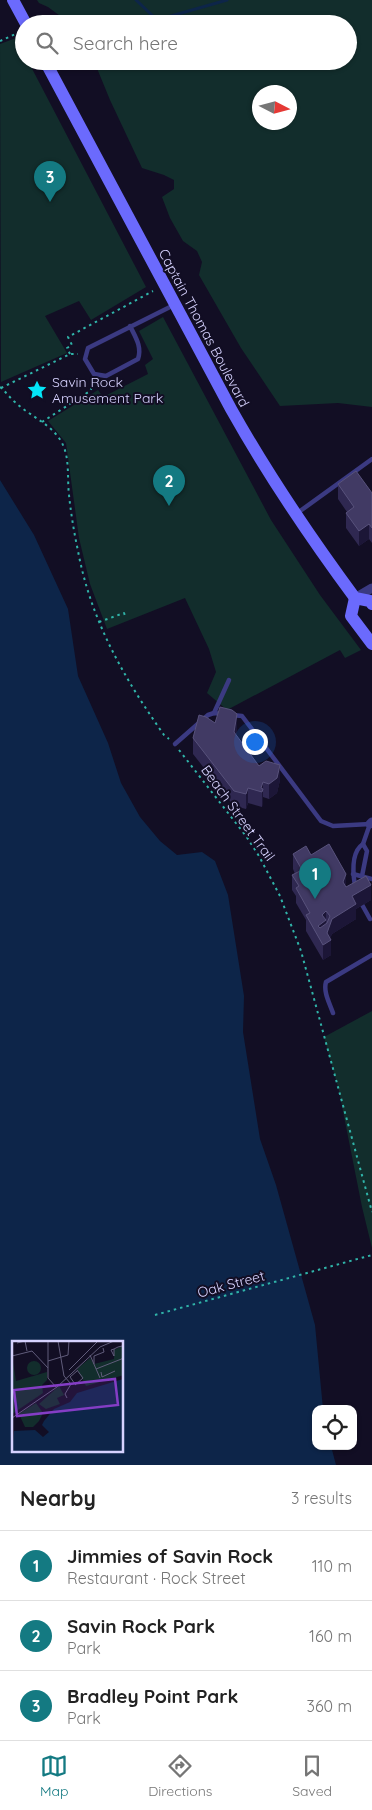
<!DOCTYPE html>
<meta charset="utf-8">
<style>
body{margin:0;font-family:Quicksand,sans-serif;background:#f2f2f2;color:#222}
.controls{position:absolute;right:15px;bottom:15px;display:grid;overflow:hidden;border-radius:10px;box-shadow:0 1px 4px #0004}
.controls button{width:45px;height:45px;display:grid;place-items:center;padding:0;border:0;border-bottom:1px solid #e0e0e0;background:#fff;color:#222;font:25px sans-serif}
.compass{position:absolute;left:252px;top:85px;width:45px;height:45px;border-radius:50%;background:#fff;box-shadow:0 1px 4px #0004;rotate:96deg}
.you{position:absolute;left:254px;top:741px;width:18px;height:18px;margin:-12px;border:4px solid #fff;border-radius:50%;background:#1a73e8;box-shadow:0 0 0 8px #1a73e833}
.badge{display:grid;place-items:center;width:32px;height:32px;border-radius:50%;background:#147a82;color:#fff;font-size:16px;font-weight:700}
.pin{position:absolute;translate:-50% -41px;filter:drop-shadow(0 1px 2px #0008)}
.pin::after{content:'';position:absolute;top:26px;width:18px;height:15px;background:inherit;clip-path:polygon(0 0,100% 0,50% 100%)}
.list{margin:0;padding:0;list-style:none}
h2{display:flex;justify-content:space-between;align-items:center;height:65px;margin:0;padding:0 20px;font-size:21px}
h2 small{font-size:16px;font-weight:400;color:#767676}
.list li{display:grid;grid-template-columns:32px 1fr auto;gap:15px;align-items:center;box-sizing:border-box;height:70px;padding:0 20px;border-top:1px solid #e0e0e0}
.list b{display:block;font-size:19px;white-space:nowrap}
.list p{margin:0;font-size:16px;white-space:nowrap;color:#767676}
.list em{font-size:16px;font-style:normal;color:#767676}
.icon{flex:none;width:28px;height:28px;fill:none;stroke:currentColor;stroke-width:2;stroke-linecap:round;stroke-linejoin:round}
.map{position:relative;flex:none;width:372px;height:1465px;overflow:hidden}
.search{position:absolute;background:#fff;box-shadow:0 1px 4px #0004;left:15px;right:15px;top:15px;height:55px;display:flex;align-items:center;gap:12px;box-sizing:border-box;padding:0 18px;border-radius:28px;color:#767676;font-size:19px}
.sheet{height:275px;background:#fff}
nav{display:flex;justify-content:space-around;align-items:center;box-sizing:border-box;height:70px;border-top:1px solid #e0e0e0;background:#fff;font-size:14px;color:#767676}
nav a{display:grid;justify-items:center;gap:2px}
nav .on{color:#147a82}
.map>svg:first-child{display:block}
</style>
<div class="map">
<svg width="372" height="1465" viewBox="0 0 372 1465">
<rect width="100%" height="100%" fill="#120e24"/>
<g fill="#122d2c" fill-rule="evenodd">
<path d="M37,0H372V407L338,403L280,406L241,348L199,275L202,262L197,251L183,241L170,218L162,197L174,189V180L164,175L142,168L110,100L94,61H348V24H71L48,7L39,3ZM290,92V122H260V92Z"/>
<polygon points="16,38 24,53 24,61 28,61 146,287 91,320 79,301 45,316 67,353 1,382 0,44"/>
<polygon points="163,317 271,520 320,595 361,650 345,658 340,650 227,710 207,693 216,672 209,649 185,598 107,629 90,584 79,538 66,443 48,421 98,390 103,397 148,374 145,365 153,359 139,331"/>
<polygon points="372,1011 372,1248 362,1207 339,1091 324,1037"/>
</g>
<path fill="#0d2549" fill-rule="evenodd" d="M0,480L34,535L68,609L78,676L108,743L121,783L140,817L160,841L177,855L202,852L215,861L228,895L244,996L243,1032L260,1139L276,1185L315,1325L323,1409H316V1446H331L336,1465H0ZM14,1342H122V1451H14Z"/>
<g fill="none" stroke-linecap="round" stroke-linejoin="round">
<polyline stroke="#0d2549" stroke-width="3" points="136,0 157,20 227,0"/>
<g stroke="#30b4a9" stroke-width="2" stroke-dasharray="2.5 4" stroke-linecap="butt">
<polyline points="0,41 20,32"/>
<polyline points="70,354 67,348 72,345 68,337 153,291"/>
<path d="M0,387C6,392 10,398 16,403C31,417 52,424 62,443C70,458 67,478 69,495C71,514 74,532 78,551C91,621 124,678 164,735L169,739"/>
<polyline points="1,388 70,354 78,354"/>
<polyline points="42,422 90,391 95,382"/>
<polyline points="99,622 124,613 126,618"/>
<polyline points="179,750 246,836 259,856 280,896 301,951 372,1212"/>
<polyline points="155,1315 372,1255"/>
</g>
<g stroke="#3b3a82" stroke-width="4.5">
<path d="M130,326C136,338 142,347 138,359L106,376L94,374L85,359L88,348L174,305"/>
<polyline points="296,514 372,459"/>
<polyline points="214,713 229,680"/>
<polyline points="232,715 242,716 321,821 333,826 370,824 363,844"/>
<polyline points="175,744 208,715 214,713 222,714"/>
<polyline points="353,874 372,879"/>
<path d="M355,886C353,874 351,852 363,844L367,851L362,876"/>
<polyline points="360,901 370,919"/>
<path d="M333,1013C330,1004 323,992 326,982L372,955"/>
</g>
<g stroke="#3b3a82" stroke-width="9">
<polyline points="355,598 372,588"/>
<polyline points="370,824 372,822"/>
</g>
<g stroke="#6b6afd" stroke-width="12">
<polyline points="13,0 26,24"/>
<path d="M45,61L231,409C268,475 310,537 355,598L370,601L372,604"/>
<polyline points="355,598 351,616 372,644"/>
</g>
</g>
<g fill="#2f2851">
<polygon points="338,484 372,493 372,543 369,539 359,546 346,528 346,513 347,512 338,499"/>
<polygon points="215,723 237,729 236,735 259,766 280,780 277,793 269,799 263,797 262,807 248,803 246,809 234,806 193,754 193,738"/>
<polygon points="293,854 311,855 346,874 346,887 371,900 356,909 356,919 332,934 330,938 331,955 323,960 306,931 306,920 296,903 296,896 292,890 292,875 295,874 293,869"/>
</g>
<g fill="#1c1637">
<polygon points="369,524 369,539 359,546 359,531"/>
<polygon points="237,714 237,729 234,747 234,732"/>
<polygon points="280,765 280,780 277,793 269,799 269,784"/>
<polygon points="263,782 263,804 262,807 262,792 261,788"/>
<polygon points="248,788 248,803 246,809 246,794"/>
<polygon points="346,874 346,889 343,882"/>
<polygon points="371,885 371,900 356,909 356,919 332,934 329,941 331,940 331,955 323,960 323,945 332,919 352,896"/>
<polygon points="326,911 326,935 318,926 322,915"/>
</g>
<g fill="#413a64" stroke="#58527c" fill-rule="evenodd">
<polygon points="356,471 372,493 372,528 369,524 359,531 346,513 354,507 338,484"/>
<polygon points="220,707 232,710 237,714 234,732 259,766 266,761 280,765 277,778 269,784 263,782 261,788 263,789 262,792 248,788 246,794 234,791 193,738 199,715 206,717 215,723"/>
<path d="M329,844L346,874L343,882L346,887L366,876L371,885L352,896L356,904L332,919L327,933L331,940L323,945L306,915L310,913L296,888L299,886L292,875L302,870L293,854L306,846L311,855ZM326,911L330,916L327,923L320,928L318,926L326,920L322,915Z"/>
</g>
<defs>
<symbol id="sight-bare" viewBox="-9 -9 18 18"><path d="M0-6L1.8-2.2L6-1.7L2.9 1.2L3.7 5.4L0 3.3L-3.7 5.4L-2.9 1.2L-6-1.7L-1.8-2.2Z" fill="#04e5f8" stroke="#120e24" stroke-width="2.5" paint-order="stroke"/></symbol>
</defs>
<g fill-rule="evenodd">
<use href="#sight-bare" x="23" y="376" width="28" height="28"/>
</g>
<g text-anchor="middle" stroke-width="4" stroke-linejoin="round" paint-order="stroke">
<g font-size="14" fill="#d6d2fe" stroke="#120e24">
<text transform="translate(204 328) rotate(62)" y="5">Captain Thomas Boulevard</text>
<text transform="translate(238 813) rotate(54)" y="5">Beach Street Trail</text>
<text transform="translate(231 1284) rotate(-15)" y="5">Oak Street</text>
</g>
<g font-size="14" fill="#d6d2fe" stroke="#120e24" text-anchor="start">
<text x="52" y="387">Savin Rock<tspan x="52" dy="16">Amusement Park</tspan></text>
</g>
</g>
<g transform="translate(12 1341)">
<rect width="111" height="111" fill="#120e24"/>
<path d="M110,5L112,34L74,45L65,28L78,17L82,23L102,18V9ZM0,15L4,40L35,31V39L30,44L31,52L0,73ZM15 27a7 7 0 1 1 14 0a7 7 0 1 1-14 0ZM47,45L52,54L45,57L48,63L34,68L27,63ZM24,62L31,72L27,80L21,86H13L7,73Z" fill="#122d2c"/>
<path d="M111,38V111H0L2,90L23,89L31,96L37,91L30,84L32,80L42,68L58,61L65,52Z" fill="#0d2549"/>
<path fill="none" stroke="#0d2549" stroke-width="2.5" d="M0,34V52M0,55L5,64L4,72"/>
<path fill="none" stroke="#605c7b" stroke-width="1" d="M36,0V37L44,46M46,0L52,35L59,43M5,2L13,0L15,10M102,8V15L99,9L102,8L106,6L110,5L112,4M78,14L88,37M0,15L20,10L36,27M36,20L56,14L57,0M82,23V15L92,11L91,7M84,28L112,17M57,29L86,0M89,31L90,36L103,30M63,43L58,36L65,30M63,44L71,37L65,29M55,57L53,53L59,43M0,77L45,46L88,6L102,0"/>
<path fill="#843dc5" fill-opacity="0.15" stroke="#843dc5" stroke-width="2.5" d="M103,38L106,64L5,75L2,49Z"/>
<rect width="111" height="111" fill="none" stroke="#d6d2fe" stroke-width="2.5"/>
</g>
</svg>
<div class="controls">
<button><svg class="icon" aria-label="locate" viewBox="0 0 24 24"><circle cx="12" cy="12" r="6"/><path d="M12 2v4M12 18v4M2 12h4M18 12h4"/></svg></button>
</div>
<svg class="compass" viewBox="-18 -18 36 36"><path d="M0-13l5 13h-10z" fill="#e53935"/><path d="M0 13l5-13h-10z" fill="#767676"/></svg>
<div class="you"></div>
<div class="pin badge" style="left:315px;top:899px">1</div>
<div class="pin badge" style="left:169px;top:506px">2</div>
<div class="pin badge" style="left:50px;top:202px">3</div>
<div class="search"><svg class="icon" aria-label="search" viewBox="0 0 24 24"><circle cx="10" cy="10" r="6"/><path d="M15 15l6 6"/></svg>Search here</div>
</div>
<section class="sheet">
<h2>Nearby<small>3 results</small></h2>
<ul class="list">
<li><span class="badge">1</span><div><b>Jimmies of Savin Rock</b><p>Restaurant · Rock Street</p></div><em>110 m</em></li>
<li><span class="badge">2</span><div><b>Savin Rock Park</b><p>Park</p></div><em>160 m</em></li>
<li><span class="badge">3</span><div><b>Bradley Point Park</b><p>Park</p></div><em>360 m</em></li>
</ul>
</section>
<nav>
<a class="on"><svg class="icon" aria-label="map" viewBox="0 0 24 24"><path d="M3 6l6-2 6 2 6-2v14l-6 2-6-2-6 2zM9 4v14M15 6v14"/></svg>Map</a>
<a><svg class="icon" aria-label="directions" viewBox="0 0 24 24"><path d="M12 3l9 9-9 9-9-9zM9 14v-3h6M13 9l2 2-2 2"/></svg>Directions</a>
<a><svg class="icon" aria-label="saved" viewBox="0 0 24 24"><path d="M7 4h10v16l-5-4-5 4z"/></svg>Saved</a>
</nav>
